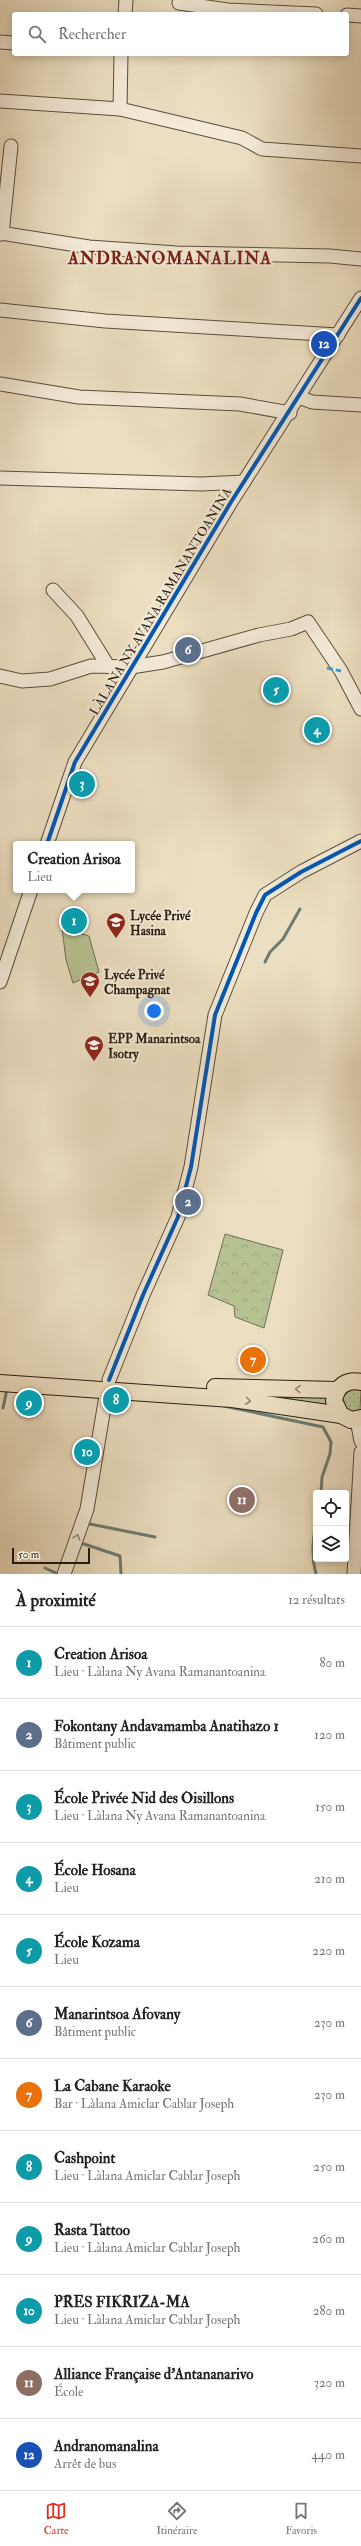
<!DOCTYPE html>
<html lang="fr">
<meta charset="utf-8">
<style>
body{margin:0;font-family:"IM FELL Double Pica",serif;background:#f6f6f6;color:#222}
.controls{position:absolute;right:12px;bottom:12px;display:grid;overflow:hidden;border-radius:4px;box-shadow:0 2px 10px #0003}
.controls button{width:36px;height:36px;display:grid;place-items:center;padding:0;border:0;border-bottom:1px solid #e0e0e0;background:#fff;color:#222;font:20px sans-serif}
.scale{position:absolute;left:12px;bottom:10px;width:78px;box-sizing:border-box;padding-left:4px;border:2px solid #2a1c10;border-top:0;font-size:11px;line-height:14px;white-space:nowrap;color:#2a1c10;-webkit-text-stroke:3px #f3ead7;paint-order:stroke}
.you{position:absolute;left:154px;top:1011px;width:14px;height:14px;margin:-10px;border:3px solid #fff;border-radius:50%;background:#1a73e8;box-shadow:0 0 0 6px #1a73e833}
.badge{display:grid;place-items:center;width:26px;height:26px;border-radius:50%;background:#d93025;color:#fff;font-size:13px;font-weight:700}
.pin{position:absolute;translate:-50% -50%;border:2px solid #fff;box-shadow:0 1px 4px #0006}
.popup{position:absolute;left:13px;top:841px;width:122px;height:52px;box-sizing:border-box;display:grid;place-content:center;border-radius:4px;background:#fff;filter:drop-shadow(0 1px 3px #0005);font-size:13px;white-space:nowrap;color:#767676}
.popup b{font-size:15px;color:#222}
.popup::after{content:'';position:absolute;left:50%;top:100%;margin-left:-8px;border:8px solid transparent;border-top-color:#fff}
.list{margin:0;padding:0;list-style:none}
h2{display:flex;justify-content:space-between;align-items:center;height:52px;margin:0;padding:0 16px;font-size:17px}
h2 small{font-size:13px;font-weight:400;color:#767676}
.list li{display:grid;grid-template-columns:26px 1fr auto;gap:12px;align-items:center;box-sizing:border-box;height:72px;padding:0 16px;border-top:1px solid #e0e0e0}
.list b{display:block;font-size:15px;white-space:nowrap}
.list p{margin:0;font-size:13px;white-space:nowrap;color:#767676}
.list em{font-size:13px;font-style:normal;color:#767676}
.icon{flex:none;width:22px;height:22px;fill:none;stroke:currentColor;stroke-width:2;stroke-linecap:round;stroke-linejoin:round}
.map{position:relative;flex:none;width:361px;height:1574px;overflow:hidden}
.search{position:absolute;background:#fff;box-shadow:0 2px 10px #0003;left:12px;right:12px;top:12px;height:44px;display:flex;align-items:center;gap:10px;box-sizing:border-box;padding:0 14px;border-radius:4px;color:#767676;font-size:15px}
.sheet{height:916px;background:#fff}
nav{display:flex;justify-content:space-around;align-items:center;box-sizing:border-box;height:56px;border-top:1px solid #e0e0e0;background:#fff;font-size:11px;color:#767676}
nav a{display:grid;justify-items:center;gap:2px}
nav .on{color:#d93025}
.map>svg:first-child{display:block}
</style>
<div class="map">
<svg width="361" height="1574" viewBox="0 0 361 1574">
<defs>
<pattern id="grass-dots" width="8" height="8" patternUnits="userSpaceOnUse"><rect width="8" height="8" fill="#b7c293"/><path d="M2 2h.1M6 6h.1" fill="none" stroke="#9ea67e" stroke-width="1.8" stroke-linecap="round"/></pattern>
<pattern id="park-crowns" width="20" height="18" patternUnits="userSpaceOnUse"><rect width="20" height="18" fill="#b7c293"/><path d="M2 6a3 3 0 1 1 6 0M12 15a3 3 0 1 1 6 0" fill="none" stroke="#9ea67e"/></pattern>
<pattern id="garden-furrows" width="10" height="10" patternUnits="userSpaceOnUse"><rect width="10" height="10" fill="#b7c293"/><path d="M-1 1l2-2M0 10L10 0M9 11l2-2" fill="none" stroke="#9ea67e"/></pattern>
</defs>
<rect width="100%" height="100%" fill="#ecdfc1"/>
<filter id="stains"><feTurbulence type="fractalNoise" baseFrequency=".005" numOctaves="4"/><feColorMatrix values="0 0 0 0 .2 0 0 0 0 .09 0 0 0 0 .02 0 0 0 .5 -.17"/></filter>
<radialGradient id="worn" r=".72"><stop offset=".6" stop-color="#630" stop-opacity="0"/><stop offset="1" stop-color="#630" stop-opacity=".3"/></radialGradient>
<polygon fill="url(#grass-dots)" stroke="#706f52" points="350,1389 361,1390 360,1410 352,1412 345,1408 343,1397"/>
<polygon fill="url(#park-crowns)" stroke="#706f52" points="225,1234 283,1250 264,1328 235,1317 234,1306 208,1295"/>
<polygon fill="url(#garden-furrows)" stroke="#706f52" points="328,1393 328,1408 269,1394"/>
<polygon fill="#b7c293" stroke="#706f52" points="62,928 89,936 99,972 73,983 66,960"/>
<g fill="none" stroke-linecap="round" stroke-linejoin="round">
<g stroke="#6d7c73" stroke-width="3">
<polyline points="265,962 270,952 283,939 300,909"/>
<polyline points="224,1406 323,1427 331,1442 330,1454 322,1477 321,1493"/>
<polyline points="3,1408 7,1389"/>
<path d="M316,1522C313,1540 311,1556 316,1574"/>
<polyline points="85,1523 155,1537"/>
<polyline points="78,1542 120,1556 121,1574"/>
<polyline points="45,1568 58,1574"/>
</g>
<defs>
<g id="minor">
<polyline points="179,3 228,10 316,14"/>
<polyline points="125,14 126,0"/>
<polyline points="347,15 361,16"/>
<polyline points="0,42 14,43"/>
<polyline points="0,101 120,109 242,138 262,149 361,156"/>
<polyline points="120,109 121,54"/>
<polyline points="0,233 89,247 177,253 330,256 361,259"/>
<polyline points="2,234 11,146"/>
<polyline points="0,310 105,321 338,335"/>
<polyline points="0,384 79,397 240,404 290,413"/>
<polyline points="299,397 312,402 361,405"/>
<polyline points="0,478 201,484 244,482"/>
<polyline points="53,590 77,616 108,666"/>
<polyline points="0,676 22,681 50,679 91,666 131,667 163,662 259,635 291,629 308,622 341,671 361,709"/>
<polyline points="47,844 75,762 231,502 361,298"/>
<polyline points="0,982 31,890"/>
<polyline points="109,1380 143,1295 178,1217 191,1167 215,1015 256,913 265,895 301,872 361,841"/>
<polyline points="357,1420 361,1441"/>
<polyline points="64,1574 87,1509 107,1390"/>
<polyline points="354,1574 361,1452"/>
</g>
<g id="major">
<path d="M361,1382C347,1379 336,1386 334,1401L341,1415L351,1420L361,1418"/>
<polyline points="0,1383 232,1399 341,1415"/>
<polyline points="215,1387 337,1390"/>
</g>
</defs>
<use href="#minor" stroke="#5a4d3c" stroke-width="15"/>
<use href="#major" stroke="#2a1c10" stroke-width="18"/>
<use href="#minor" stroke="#f3ead7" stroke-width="13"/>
<use href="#major" stroke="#ecdfc1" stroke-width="16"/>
<polyline stroke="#3d9bde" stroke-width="3" stroke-dasharray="6 3" stroke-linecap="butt" points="327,668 341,671"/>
<defs>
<g id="cycleway">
<polyline points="47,844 75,762 231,502 361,298"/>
<polyline points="109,1380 143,1295 178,1217 191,1167 215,1015 256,913 265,895 301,872 361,841"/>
</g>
</defs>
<use href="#cycleway" stroke="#f3ead7" stroke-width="6"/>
<use href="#cycleway" stroke="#0057b8" stroke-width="4"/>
</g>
<defs><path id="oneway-chevron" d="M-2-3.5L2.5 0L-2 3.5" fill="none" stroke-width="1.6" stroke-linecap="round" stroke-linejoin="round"/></defs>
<g stroke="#958771">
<use href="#oneway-chevron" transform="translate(298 1389) rotate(-179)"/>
<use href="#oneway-chevron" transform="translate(248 1401) rotate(7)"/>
</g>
<use stroke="#998d7d" href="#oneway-chevron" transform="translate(77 1537) rotate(-71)"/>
<defs>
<symbol id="school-pin" viewBox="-11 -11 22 30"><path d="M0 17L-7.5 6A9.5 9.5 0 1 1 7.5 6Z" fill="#8f2418" stroke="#f3ead7"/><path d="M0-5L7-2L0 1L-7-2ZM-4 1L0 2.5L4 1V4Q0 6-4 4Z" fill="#fff"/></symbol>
</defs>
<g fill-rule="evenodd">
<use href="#school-pin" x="105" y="911" width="22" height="30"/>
<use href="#school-pin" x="79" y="970" width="22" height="30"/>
<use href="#school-pin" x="83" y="1034" width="22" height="30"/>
</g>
<g text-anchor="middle" stroke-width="4" stroke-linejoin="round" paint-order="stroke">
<g font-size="13" fill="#2a1c10" stroke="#f3ead7">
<text transform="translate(160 601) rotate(-59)" y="5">LÀLANA NY AVANA RAMANANTOANINA</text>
</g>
<g font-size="13" font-weight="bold" fill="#2a1c10" stroke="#f3ead7" text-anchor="start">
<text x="130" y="920">Lycée Privé<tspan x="130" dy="15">Hasina</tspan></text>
<text x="104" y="979">Lycée Privé<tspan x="104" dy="15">Champagnat</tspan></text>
<text x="108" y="1043">EPP Manarintsoa<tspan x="108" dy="15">Isotry</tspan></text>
</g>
<g font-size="17" font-weight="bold" letter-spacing="1" fill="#7a1f14" stroke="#f3ead7">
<text x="170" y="264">ANDRANOMANALINA</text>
</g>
</g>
<rect width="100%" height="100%" filter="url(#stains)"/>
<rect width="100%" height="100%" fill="url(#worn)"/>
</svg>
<div class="controls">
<button><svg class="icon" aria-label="locate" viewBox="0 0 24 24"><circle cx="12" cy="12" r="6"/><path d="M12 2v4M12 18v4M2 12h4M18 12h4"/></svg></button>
<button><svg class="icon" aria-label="layers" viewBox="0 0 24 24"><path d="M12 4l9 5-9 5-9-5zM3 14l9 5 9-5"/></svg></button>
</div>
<div class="scale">50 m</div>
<div class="you"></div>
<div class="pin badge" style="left:74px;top:921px;background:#0f9aa8">1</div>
<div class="popup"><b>Creation Arisoa</b>Lieu</div>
<div class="pin badge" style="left:188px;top:1202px;background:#5c6f8a">2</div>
<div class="pin badge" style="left:82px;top:784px;background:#0f9aa8">3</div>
<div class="pin badge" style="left:317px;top:730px;background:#0f9aa8">4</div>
<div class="pin badge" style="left:276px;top:690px;background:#0f9aa8">5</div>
<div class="pin badge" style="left:188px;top:650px;background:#5c6f8a">6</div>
<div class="pin badge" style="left:253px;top:1360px;background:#e8710a">7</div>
<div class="pin badge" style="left:116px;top:1400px;background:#0f9aa8">8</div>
<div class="pin badge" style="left:29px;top:1403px;background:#0f9aa8">9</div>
<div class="pin badge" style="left:87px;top:1452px;background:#0f9aa8">10</div>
<div class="pin badge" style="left:242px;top:1500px;background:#8d6e63">11</div>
<div class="pin badge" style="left:324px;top:344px;background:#1a4fb4">12</div>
<div class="search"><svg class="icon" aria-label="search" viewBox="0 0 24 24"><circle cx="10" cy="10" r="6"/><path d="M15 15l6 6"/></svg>Rechercher</div>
</div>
<section class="sheet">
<h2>À proximité<small>12 résultats</small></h2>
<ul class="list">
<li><span class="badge" style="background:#0f9aa8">1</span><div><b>Creation Arisoa</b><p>Lieu · Làlana Ny Avana Ramanantoanina</p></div><em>80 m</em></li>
<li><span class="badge" style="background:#5c6f8a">2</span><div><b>Fokontany Andavamamba Anatihazo 1</b><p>Bâtiment public</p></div><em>120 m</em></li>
<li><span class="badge" style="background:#0f9aa8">3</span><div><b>École Privée Nid des Oisillons</b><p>Lieu · Làlana Ny Avana Ramanantoanina</p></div><em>150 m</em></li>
<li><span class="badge" style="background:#0f9aa8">4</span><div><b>École Hosana</b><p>Lieu</p></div><em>210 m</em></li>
<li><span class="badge" style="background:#0f9aa8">5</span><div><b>École Kozama</b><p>Lieu</p></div><em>220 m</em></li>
<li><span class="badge" style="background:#5c6f8a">6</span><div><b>Manarintsoa Afovany</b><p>Bâtiment public</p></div><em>230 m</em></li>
<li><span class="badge" style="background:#e8710a">7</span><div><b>La Cabane Karaoke</b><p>Bar · Làlana Amiclar Cablar Joseph</p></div><em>230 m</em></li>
<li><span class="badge" style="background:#0f9aa8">8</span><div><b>Cashpoint</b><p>Lieu · Làlana Amiclar Cablar Joseph</p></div><em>250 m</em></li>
<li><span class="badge" style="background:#0f9aa8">9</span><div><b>Rasta Tattoo</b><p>Lieu · Làlana Amiclar Cablar Joseph</p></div><em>260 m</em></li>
<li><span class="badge" style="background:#0f9aa8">10</span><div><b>PRES FIKRIZA-MA</b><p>Lieu · Làlana Amiclar Cablar Joseph</p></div><em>280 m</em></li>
<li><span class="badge" style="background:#8d6e63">11</span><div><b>Alliance Française d'Antananarivo</b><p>École</p></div><em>320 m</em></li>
<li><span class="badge" style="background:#1a4fb4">12</span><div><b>Andranomanalina</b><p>Arrêt de bus</p></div><em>440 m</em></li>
</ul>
</section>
<nav>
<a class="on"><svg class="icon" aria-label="map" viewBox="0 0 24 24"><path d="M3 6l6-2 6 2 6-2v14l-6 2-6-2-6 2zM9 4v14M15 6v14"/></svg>Carte</a>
<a><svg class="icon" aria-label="directions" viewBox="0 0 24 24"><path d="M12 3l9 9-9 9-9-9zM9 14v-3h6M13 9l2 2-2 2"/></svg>Itinéraire</a>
<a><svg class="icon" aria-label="saved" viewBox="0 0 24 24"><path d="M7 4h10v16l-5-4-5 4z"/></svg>Favoris</a>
</nav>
